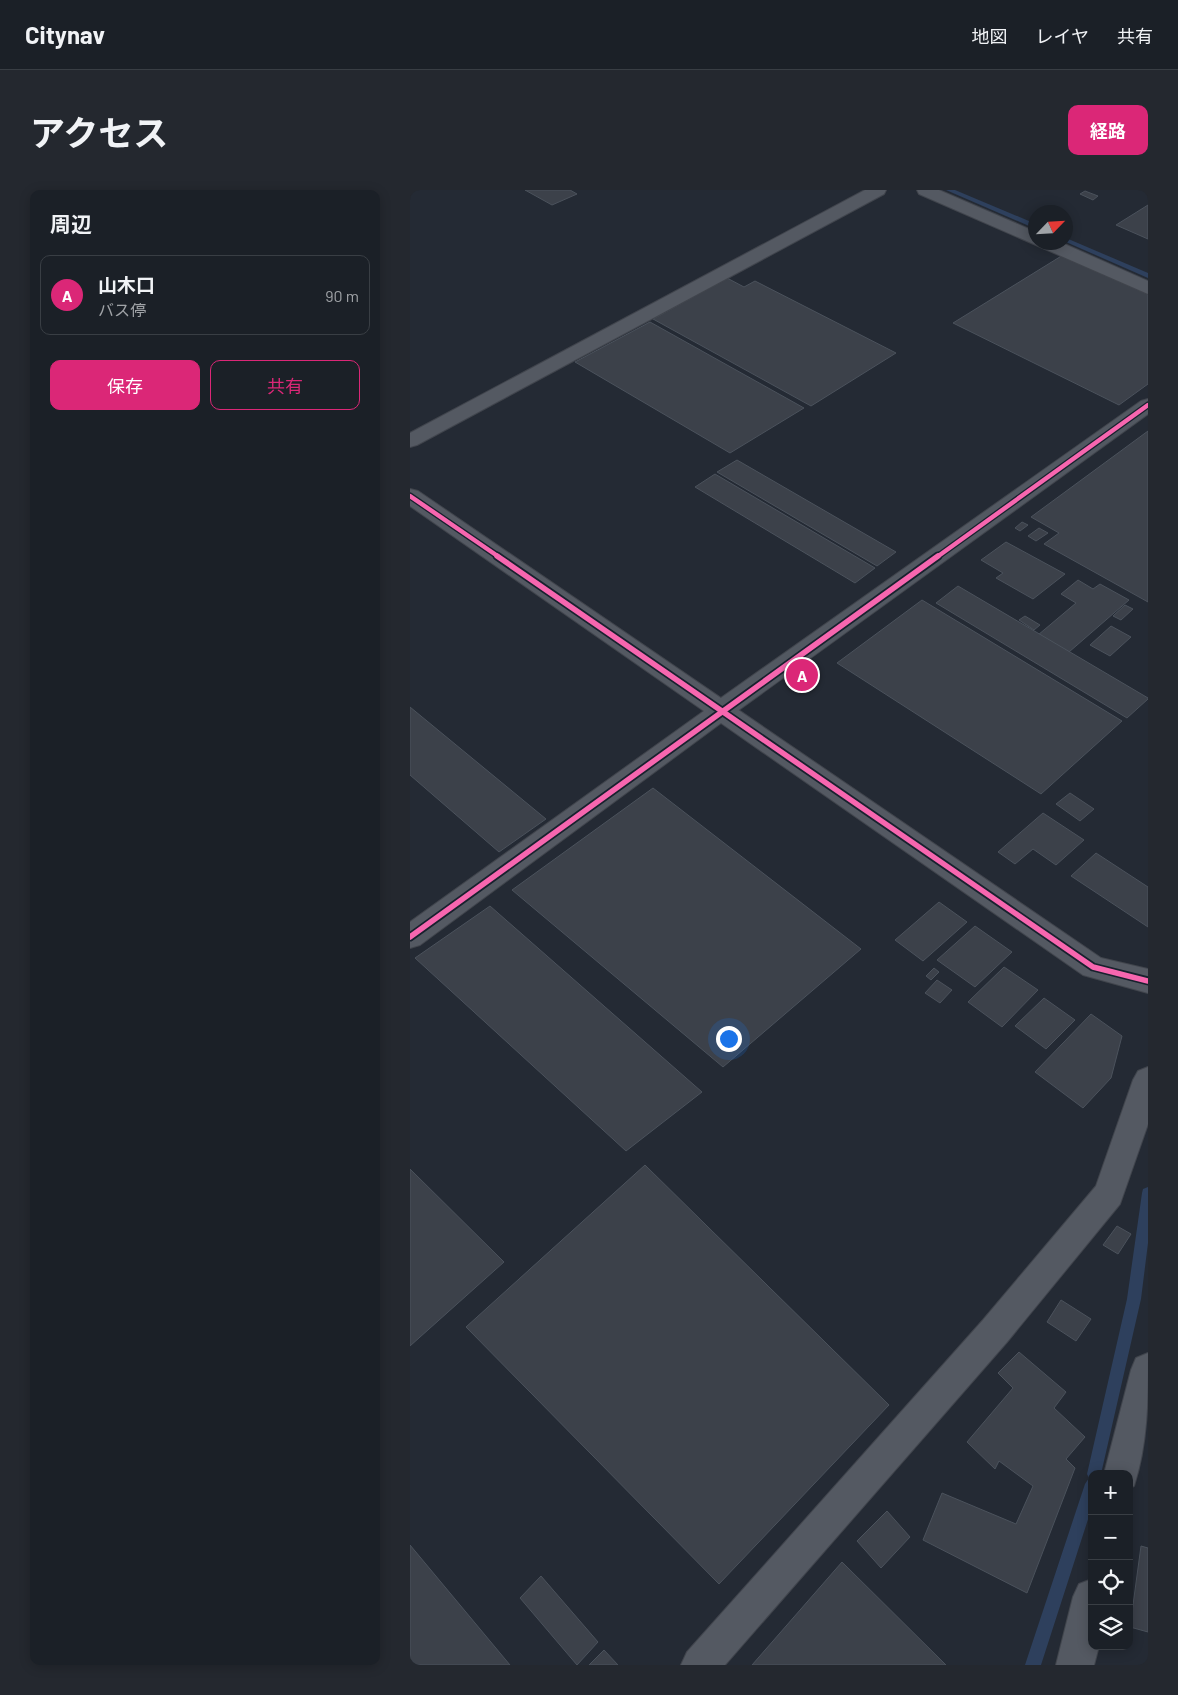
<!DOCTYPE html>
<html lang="ja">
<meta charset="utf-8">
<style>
body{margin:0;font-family:Barlow,"Noto Sans JP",sans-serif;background:#24282f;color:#f1f3f6}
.controls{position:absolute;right:15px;bottom:15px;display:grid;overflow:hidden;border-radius:10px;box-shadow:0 2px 12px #0003}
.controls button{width:45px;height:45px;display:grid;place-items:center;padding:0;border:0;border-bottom:1px solid #393e44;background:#1b2027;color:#f1f3f6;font:25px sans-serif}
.compass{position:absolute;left:618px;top:15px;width:45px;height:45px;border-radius:50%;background:#1b2027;box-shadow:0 2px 12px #0003;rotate:65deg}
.you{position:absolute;left:318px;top:848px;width:18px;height:18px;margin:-12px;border:4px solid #fff;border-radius:50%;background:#1a73e8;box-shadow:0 0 0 8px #1a73e833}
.badge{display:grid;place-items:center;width:32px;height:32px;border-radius:50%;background:#db2777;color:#fff;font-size:16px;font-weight:700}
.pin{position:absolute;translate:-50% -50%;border:2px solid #fff;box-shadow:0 1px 5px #0006}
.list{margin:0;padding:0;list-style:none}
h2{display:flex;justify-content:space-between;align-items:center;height:65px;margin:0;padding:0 20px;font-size:21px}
h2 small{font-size:16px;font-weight:400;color:#a0a3a7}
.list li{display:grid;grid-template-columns:32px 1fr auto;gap:15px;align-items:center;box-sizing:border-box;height:80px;margin:0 10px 10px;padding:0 10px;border:1px solid #393e44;border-radius:10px}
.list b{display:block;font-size:19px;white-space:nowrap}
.list p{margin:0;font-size:16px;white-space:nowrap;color:#a0a3a7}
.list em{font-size:16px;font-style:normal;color:#a0a3a7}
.actions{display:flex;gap:10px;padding:15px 20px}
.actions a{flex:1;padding:11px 0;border:1px solid #db2777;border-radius:10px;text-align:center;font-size:18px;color:#db2777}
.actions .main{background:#db2777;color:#fff}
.icon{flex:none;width:28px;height:28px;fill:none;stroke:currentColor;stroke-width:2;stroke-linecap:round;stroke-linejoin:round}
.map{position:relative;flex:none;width:738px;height:1475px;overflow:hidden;border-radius:10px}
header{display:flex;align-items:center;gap:30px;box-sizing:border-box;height:70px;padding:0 25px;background:#1b2027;border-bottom:1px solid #393e44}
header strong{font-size:24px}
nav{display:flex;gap:28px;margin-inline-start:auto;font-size:18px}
.intro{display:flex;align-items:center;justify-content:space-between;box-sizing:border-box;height:120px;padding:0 30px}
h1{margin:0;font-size:35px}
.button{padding:12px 22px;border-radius:10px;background:#db2777;color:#fff;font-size:18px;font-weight:700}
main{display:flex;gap:30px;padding:0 30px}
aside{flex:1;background:#1b2027;border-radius:10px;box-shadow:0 2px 12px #0003}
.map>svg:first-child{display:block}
</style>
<header>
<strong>Citynav</strong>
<nav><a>地図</a><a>レイヤ</a><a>共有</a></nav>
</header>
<div class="intro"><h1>アクセス</h1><a class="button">経路</a></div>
<main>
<aside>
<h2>周辺<small></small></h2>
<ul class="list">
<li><span class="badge">A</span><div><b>山木口</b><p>バス停</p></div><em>90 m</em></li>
</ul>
<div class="actions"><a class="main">保存</a><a>共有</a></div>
</aside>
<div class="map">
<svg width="738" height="1475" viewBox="0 0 738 1475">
<rect width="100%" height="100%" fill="#242a34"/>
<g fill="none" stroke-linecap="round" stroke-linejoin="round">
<g fill="#2e405d" fill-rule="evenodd">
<polygon points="536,0 545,0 626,34 626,39"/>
<polygon points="656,48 738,83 738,88 656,52"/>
<polygon points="738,997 738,1053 731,1109 691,1284 682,1284 682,1317 631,1475 615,1475 675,1294 679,1288 677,1284 717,1109 732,1003 733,999"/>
</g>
</g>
<g fill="#3c414a" stroke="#4b525c">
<polygon points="115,0 160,0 167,4 142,15"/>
<polygon points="675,1 688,6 683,10 670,4"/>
<polygon points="738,15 738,49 706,35"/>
<polygon points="653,65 738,103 738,194 709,215 543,133"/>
<polygon points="317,88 334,97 345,91 486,163 401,216 243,129"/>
<polygon points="240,132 394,218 320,263 165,172"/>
<polygon points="738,241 738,412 634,354 649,343 621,327"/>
<polygon points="327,270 486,362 467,376 307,282"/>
<polygon points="305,284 465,378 445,393 285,297"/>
<polygon points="612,332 618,335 610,341 605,338"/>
<polygon points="629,338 638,343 626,351 618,346"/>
<polygon points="596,352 655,384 623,409 586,388 593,383 571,370"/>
<polygon points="668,390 683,399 690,394 719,410 659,462 628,445 666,413 651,404"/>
<polygon points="548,396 738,508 738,509 717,528 526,413"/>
<polygon points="512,410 712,531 631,604 427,473"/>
<polygon points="715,415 723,419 711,430 703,426"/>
<polygon points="615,426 630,435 624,440 609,430"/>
<polygon points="701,436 721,447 700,466 680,455"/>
<polygon points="0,517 136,629 89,662 0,585"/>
<polygon points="243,598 451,759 313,877 102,700"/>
<polygon points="660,603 684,619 670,631 646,614"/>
<polygon points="633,623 674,650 646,675 623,659 605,674 588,662"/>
<polygon points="686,663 738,697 738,737 661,686"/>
<polygon points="529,712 557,732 513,771 485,750"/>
<polygon points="80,716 292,902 216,961 5,768"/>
<polygon points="565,736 602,762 565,797 527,770"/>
<polygon points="594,777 628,800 592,837 558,812"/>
<polygon points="524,778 529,782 521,790 516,786"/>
<polygon points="527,790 542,800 530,813 515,803"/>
<polygon points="634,808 665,830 636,859 605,836"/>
<polygon points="681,824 712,846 701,888 673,918 625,882"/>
<polygon points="235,975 479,1215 309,1394 56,1137"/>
<polygon points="0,979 94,1072 0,1156"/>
<polygon points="707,1036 721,1044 708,1064 693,1055"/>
<polygon points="651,1110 681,1129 666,1151 637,1132"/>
<polygon points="609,1162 656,1202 644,1218 675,1247 656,1269 665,1278 617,1403 513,1350 532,1303 606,1334 623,1296 589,1271 585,1279 557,1252 603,1198 588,1183"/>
<polygon points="477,1321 500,1347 471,1378 447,1351"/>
<polygon points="0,1355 100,1475 0,1475"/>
<polygon points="731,1356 738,1358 738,1442 720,1437"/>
<polygon points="432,1372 536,1475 342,1475"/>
<polygon points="131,1386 188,1452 167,1475 110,1408"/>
<polygon points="194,1460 208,1475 179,1475"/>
</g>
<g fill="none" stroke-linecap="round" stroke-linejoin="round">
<defs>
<g id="street">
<polygon points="455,0 476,0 474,4 7,255 0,257 0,243"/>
<polygon points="507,0 529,0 626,42 626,52 650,52 738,91 738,104 509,4"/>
<polygon points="0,299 8,301 691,768 738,779 738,803 673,785 311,533 10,755 0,758 0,732 294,521 0,316"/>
<polygon points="738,877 738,934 710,1014 597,1152 315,1475 271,1475 277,1462 573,1130 686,996 723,890 728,881"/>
<path d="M738,1163C738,1209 738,1253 724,1296L719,1299V1284H694L721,1180L726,1168Z"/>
<polygon points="682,1389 682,1456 689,1456 684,1475 646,1475 663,1407 669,1394"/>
</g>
<polygon id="secondary" points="738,209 738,224 319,527 310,530 301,527 298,521 301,515 731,211"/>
</defs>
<use href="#street" stroke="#41454d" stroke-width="2"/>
<use href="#secondary" stroke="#41454d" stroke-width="2"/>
<use href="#street" fill="#545962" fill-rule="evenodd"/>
<use href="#secondary" fill="#525861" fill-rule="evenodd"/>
<defs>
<g id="cycleway-far1">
<polyline points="0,306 89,367"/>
<polyline points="527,367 738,215"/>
</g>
<g id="cycleway">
<polyline points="87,366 683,777 738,791"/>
<polyline points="0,747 528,366"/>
</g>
</defs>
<use href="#cycleway-far1" stroke="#18212e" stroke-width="7"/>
<use href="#cycleway" stroke="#18212e" stroke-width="9"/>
<use href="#cycleway-far1" stroke="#f766af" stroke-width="4.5"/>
<use href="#cycleway" stroke="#f766af" stroke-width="5.5"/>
</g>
</svg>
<div class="controls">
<button>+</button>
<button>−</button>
<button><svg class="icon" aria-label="locate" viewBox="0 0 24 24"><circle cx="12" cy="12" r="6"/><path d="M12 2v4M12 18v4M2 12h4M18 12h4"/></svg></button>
<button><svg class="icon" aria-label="layers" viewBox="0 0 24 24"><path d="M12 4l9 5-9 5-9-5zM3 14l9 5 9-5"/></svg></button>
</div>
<svg class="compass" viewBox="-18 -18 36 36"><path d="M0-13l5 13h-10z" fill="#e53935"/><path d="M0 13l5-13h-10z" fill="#a0a3a7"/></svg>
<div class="you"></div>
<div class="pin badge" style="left:392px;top:485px">A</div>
</div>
</main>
